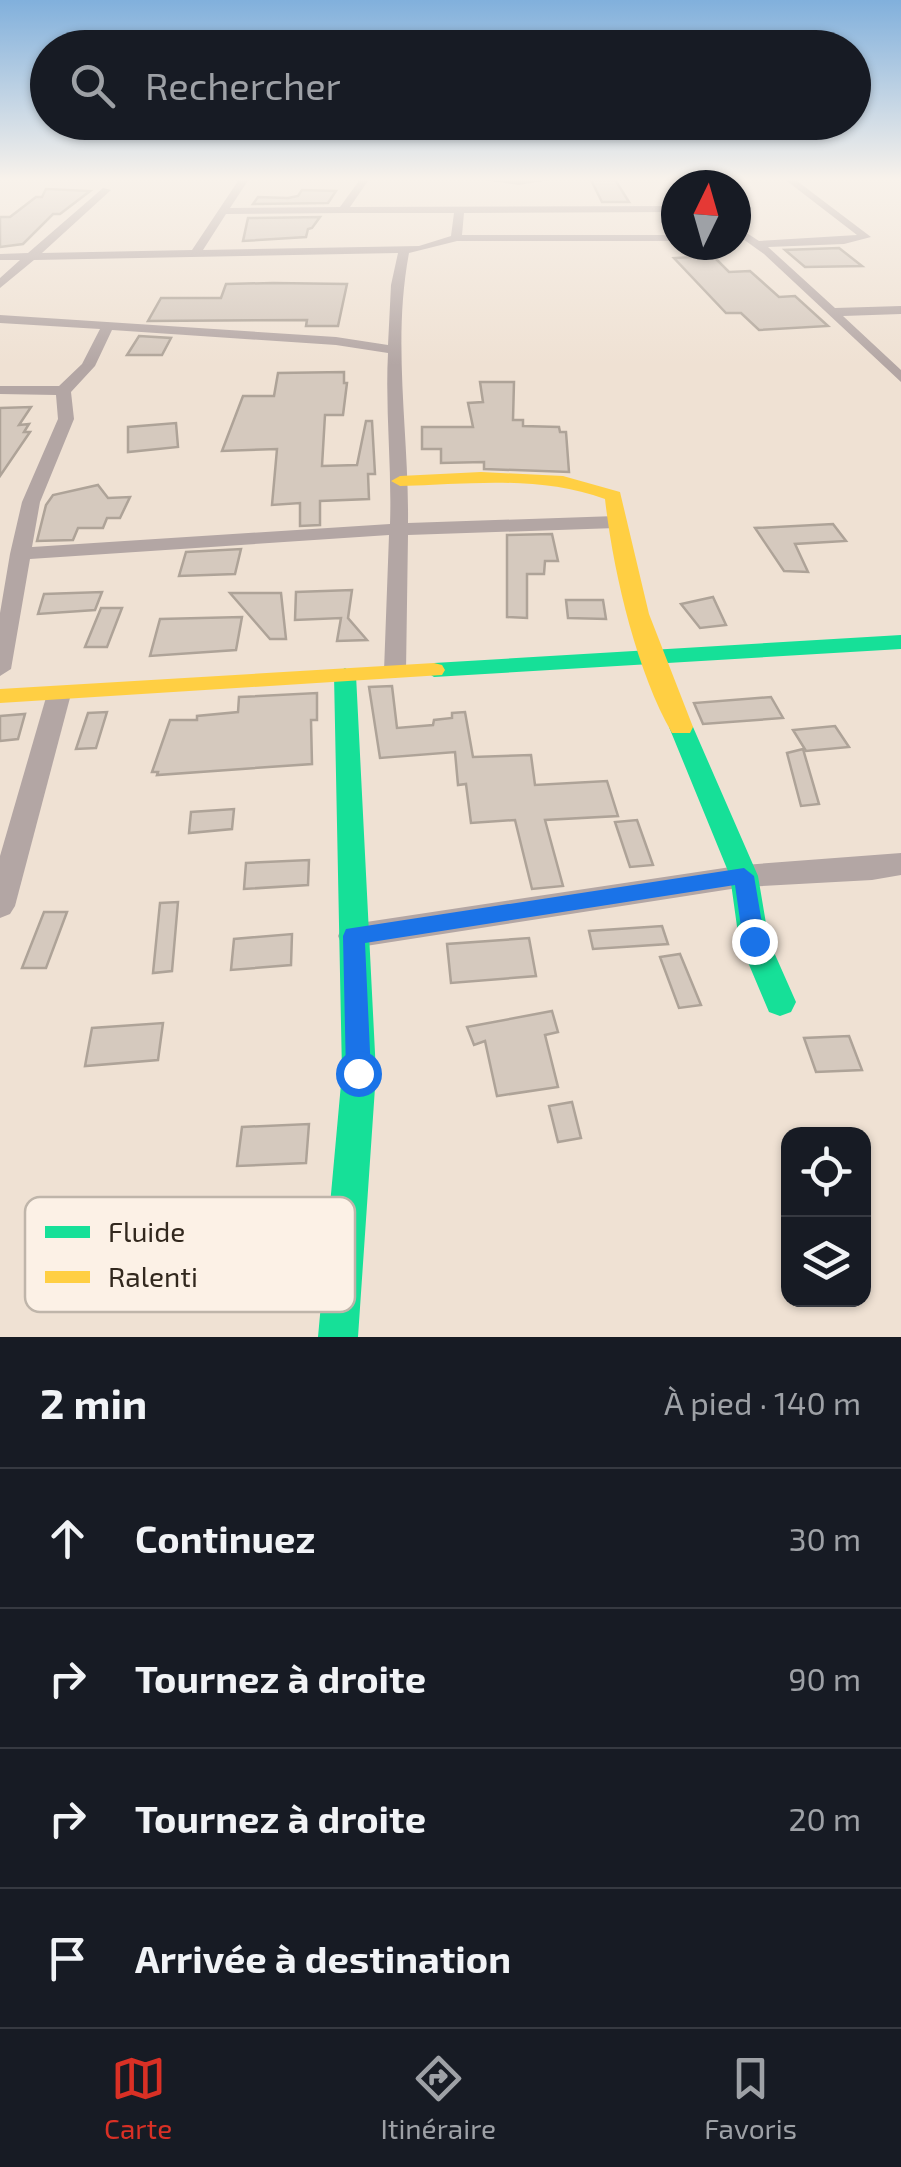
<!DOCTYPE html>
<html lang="fr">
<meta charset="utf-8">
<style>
body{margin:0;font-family:"Exo 2",sans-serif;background:#242831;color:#f1f3f6}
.controls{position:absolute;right:30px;bottom:30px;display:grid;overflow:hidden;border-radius:20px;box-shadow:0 2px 8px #0004}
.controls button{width:90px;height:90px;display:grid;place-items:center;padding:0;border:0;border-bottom:2px solid #363941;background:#171b24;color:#f1f3f6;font:50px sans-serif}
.compass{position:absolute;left:661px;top:170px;width:90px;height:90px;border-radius:50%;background:#171b24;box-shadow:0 2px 8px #0004;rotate:5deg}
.stop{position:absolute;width:30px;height:30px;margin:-22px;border:8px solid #1a73e8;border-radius:50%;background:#fff}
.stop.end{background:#1a73e8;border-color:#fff;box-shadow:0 2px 10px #0008}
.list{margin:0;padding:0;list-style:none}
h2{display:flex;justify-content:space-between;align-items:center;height:130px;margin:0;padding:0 40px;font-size:42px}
h2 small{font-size:32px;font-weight:400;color:#9ea1a6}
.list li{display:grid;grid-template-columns:65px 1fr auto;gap:30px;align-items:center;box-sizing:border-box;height:140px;padding:0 40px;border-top:2px solid #363941}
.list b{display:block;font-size:38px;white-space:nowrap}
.list em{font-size:32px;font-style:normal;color:#9ea1a6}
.icon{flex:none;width:55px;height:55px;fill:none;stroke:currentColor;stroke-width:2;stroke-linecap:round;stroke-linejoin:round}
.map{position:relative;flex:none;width:901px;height:1337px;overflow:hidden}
.search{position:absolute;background:#171b24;box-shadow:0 2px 8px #0004;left:30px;right:30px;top:30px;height:110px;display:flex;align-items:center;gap:25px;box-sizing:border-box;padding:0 35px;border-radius:55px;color:#9ea1a6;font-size:38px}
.sheet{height:690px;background:#171b24}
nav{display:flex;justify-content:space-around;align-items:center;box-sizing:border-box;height:140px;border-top:2px solid #363941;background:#171b24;font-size:28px;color:#9ea1a6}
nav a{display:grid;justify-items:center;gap:5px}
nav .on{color:#d93025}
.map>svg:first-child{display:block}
</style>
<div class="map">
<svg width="901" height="1337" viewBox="0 0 901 1337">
<rect width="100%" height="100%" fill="#efe1d3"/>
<g fill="#d5c9be" stroke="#aea398" stroke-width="2.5">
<polygon points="590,178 614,178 629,202 602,202"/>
<polygon points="46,189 90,191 60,214 53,214 23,244 0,247 0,217 10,217 36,197 42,197"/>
<polygon points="302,190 336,191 328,203 253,204 258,197 288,198 298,196"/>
<polygon points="320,217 312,228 308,229 306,237 243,241 248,218"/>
<polygon points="839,248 862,266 805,267 785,250"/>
<polygon points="713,256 729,272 750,271 779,297 795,296 828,326 759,330 741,313 726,313 674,258"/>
<polygon points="226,284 273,283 347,284 338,326 306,326 307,320 148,321 161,298 221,298"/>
<polygon points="139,336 171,338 162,355 127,355"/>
<polygon points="344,372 344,383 347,383 343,415 325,415 322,466 357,465 366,421 372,421 375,474 368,474 369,499 320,501 320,525 300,526 300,503 272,505 277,449 222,451 243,396 274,396 278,373"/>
<polygon points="480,382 514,382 513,420 523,420 523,426 559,427 560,432 566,432 569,472 484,469 484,462 441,463 441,449 422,449 422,427 473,427 468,403 483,402"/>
<polygon points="31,407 19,425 29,424 24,432 30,432 0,476 0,408"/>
<polygon points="176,423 178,447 128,452 128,427"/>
<polygon points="98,485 108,498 130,497 120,518 107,518 103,528 78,528 73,540 37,541 46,505 53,495"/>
<polygon points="833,524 846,541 795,544 808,572 784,571 755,528"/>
<polygon points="552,534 558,561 545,561 544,574 527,574 527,618 507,617 507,535"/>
<polygon points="241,549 235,574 179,576 186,552"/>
<polygon points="352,590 348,618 367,640 337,641 341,618 295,620 296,592"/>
<polygon points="102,592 95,610 38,614 44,594"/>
<polygon points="230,593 281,593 286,639 270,639"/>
<polygon points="713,597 726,625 700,628 681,604"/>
<polygon points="566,600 603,600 606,619 568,618"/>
<polygon points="101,608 122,608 107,647 85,647"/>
<polygon points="242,617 236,650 150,656 160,619"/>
<polygon points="392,686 397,728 433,725 434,720 452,718 452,713 465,712 473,757 531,755 535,785 607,781 618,816 545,820 563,886 532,889 515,820 471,823 466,784 458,785 455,752 380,758 369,687"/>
<polygon points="317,693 317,720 311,720 312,764 157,775 158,772 152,772 170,720 197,720 197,716 238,712 239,697"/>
<polygon points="771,697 783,718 703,724 694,703"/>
<polygon points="107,712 96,748 76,749 88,713"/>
<polygon points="25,714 18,739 0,741 0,716"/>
<polygon points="835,726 849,747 806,751 793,730"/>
<polygon points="803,749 819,804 801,806 787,753"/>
<polygon points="234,809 232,829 189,833 191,812"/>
<polygon points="637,820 653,865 630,867 615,822"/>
<polygon points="309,860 308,885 244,889 246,863"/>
<polygon points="178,902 172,971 153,973 160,903"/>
<polygon points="44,912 67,912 46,968 22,968"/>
<polygon points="662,926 668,944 593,949 589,931"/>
<polygon points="292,934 291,965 231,970 234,939"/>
<polygon points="529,938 536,976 451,983 447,944"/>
<polygon points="680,954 701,1005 679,1008 660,957"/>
<polygon points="552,1011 558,1032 545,1035 558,1087 497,1096 485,1041 474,1045 467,1027"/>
<polygon points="163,1023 158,1060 85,1066 92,1028"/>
<polygon points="849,1036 862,1070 816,1072 804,1038"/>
<polygon points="572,1102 581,1138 558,1142 549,1106"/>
<polygon points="309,1124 306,1163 237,1166 242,1127"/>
</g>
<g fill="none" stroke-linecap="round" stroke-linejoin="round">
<g fill="#b3a6a4" fill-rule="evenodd">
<path d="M240,178L249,179L230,208L340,207L361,178H370L350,207L676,206V212L464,213L462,235H676V241H457L409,253C392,343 409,432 408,523L616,516L625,522L616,528L408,535L406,671L395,678L384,671L389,535L30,559L11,669L0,676V613L10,554L22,502L58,419L56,395L0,394V386H59L82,364L100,329L0,323V315L336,337L388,345L391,285L398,253L34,260L0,288V278L20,260H0V254L28,253L103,188L111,190L42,253L192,250ZM345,213H454L451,236L419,246L203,250L226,214ZM112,330L336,345L388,353C385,410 392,467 390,524L32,547L40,502L74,419L71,392L95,366Z"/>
<polygon points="470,178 562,178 519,185"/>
<polygon points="671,178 682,178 693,185 681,185"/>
<polygon points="783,178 793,178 871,237 844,244 768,247 835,308 901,306 901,314 843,316 901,370 901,382 764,254 736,234 736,226 759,241 857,235"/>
<polygon points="59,687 71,694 15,906 10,914 0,918 0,856 47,694"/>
<polygon points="901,853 901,875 872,880 744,887 353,948 342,945 338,936 342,927 353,924 744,865"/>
</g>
<g fill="#16e098" fill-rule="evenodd">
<polygon points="901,635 901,649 434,677 423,670 434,663"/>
<polygon points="345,668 356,675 376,1073 358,1337 318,1337 342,1073 334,675"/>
<polygon points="681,719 693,727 758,876 769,941 796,1002 791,1012 780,1016 769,1012 739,941 730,876 669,727"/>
</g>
<g fill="#ffcf43" fill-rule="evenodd">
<path d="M481,472L563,476L620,492L649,614L693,727L690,733H672C636,670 613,571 605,499C539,475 469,484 400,486L391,481L400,476Z"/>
<polygon points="434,663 442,665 445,670 442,675 0,703 0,689"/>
</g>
</g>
<linearGradient id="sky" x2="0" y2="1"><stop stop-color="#81b0dc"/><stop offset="0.49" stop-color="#f8f2eb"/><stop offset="1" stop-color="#f8f2eb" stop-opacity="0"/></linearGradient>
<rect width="901" height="365" fill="url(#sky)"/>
<polygon fill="#1a73e8" points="744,868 754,876 765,941 754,950 743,941 735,885 365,943 371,1073 367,1081 358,1084 350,1081 346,1073 343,936 346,929"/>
<rect x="25" y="1197" width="330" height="115" rx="15" fill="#fcf1e6" stroke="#bfb5aa" stroke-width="2.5"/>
<rect x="45" y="1226" width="45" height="12" fill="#16e098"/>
<rect x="45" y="1271" width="45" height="12" fill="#ffcf43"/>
<g font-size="28" fill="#32281e">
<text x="108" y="1242">Fluide</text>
<text x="108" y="1287">Ralenti</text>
</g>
</svg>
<div class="controls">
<button><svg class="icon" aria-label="locate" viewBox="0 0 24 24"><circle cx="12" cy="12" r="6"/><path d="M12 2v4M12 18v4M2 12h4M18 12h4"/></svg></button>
<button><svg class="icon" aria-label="layers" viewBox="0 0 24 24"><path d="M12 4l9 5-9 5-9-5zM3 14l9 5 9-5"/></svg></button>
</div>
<svg class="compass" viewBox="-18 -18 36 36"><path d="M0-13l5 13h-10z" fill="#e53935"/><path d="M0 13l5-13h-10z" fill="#9ea1a6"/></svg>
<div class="stop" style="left:358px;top:1073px"></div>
<div class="stop end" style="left:754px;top:941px"></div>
<div class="search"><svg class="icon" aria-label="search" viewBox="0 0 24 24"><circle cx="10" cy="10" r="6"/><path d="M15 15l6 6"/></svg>Rechercher</div>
</div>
<section class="sheet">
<h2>2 min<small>À pied · 140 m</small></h2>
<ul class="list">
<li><svg class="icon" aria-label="ahead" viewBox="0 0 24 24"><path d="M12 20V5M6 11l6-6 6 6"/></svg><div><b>Continuez</b></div><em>30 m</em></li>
<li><svg class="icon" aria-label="right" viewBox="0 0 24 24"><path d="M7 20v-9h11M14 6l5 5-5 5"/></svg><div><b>Tournez à droite</b></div><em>90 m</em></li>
<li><svg class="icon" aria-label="right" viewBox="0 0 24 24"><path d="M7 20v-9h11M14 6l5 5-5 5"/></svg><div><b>Tournez à droite</b></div><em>20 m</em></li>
<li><svg class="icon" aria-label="arrive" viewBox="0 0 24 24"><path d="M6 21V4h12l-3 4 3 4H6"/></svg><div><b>Arrivée à destination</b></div></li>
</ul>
</section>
<nav>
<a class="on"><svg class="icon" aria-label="map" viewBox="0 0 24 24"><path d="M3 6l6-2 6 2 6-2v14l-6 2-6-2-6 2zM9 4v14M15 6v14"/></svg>Carte</a>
<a><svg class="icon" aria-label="directions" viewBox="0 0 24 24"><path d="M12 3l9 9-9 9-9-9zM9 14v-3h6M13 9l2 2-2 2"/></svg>Itinéraire</a>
<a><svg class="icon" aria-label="saved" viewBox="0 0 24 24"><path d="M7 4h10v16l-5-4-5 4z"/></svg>Favoris</a>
</nav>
